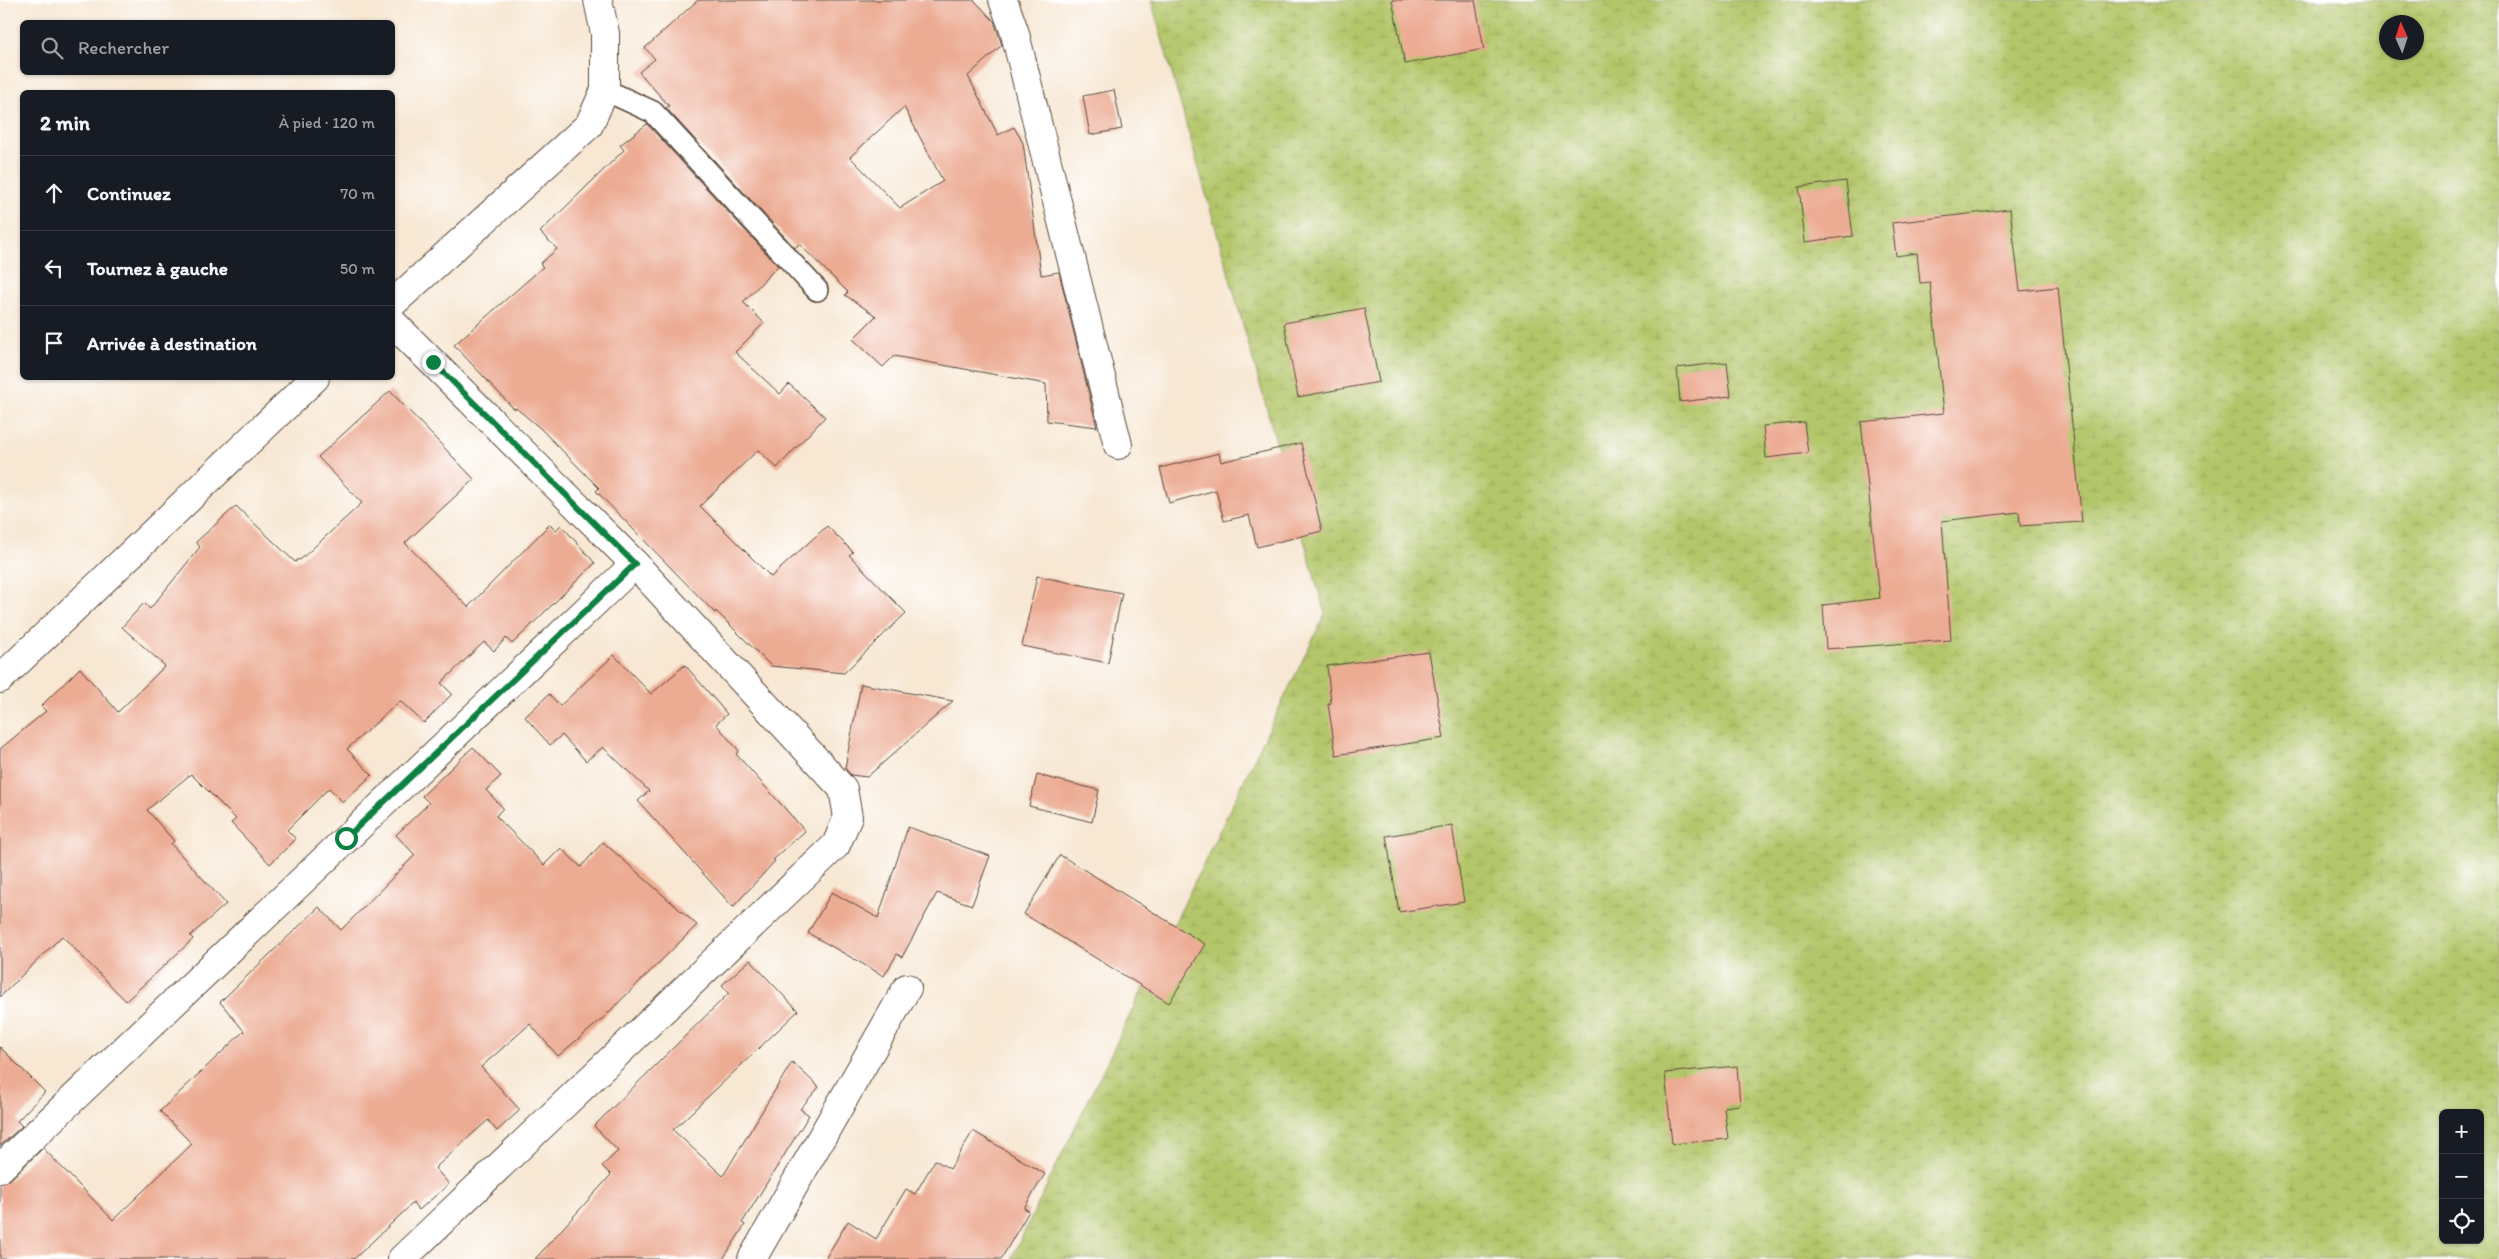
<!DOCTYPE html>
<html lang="fr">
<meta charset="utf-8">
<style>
body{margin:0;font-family:Itim,sans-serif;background:#20242c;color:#f1f3f6}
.controls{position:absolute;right:15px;bottom:15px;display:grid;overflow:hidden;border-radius:8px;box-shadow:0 1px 4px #0004}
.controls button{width:45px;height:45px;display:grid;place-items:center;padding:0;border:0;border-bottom:1px solid #363941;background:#171b24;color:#f1f3f6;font:25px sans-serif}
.compass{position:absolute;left:2379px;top:15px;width:45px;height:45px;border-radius:50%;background:#171b24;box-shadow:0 1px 4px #0004;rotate:357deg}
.stop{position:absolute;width:15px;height:15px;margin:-11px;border:4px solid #0b8043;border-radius:50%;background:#fff}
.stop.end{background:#0b8043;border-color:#fff;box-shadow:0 1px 5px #0008}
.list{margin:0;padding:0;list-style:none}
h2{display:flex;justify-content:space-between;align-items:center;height:65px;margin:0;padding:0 20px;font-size:21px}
h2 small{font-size:16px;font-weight:400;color:#9ea1a6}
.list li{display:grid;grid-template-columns:32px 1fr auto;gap:15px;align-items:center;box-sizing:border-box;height:75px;padding:0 20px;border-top:1px solid #363941}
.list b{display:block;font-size:19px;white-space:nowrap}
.list em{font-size:16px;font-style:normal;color:#9ea1a6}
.icon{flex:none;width:28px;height:28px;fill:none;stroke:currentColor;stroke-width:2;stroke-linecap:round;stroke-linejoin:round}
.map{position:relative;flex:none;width:2499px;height:1259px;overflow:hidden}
.search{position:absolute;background:#171b24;box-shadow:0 1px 4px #0004;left:20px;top:20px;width:375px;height:55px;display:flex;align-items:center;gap:12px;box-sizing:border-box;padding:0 18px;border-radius:8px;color:#9ea1a6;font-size:19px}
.panel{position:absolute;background:#171b24;box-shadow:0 1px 4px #0004;left:20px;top:90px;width:375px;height:290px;border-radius:8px}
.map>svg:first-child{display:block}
</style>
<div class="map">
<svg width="2499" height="1259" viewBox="0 0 2499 1259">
<defs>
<pattern id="wetland-marsh" width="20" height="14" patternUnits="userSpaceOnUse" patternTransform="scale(1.25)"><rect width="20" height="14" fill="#b3c669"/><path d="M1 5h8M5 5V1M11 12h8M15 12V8" fill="none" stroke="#9baa5b"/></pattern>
</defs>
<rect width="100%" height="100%" fill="#fff"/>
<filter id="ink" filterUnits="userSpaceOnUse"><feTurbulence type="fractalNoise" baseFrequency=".02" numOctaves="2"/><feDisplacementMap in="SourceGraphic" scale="10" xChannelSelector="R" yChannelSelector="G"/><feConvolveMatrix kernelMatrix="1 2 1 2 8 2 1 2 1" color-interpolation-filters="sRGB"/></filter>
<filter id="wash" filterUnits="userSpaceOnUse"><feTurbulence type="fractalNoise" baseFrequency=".0096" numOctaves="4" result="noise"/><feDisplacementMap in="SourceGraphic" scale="20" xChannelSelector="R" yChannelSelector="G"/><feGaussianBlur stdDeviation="1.12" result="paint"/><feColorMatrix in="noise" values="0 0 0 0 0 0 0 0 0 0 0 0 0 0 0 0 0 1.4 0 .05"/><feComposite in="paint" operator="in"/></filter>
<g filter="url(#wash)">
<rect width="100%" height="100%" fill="#f7e7d3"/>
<path fill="url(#wetland-marsh)" stroke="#777844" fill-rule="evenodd" d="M1151,0H2499V1259H1011L1325,614ZM2386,22H2416V52H2386ZM2443,1113H2480V1240H2443Z"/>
<g id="blocks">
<g fill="#ecab93" fill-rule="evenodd">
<path d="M698,0H974L994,21L1002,45L968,76L998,135L1014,127L1023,143L1041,275L1059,272L1097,427L1047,421L1046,384L894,356L883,367L853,339L876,316L845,295L848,292L799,244L795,248L666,108L669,106L639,72L655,59L645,48ZM904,107L943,181L900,208L850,157Z"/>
<polygon points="1392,0 1475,0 1484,49 1405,64"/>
<polygon points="1114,90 1122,129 1090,135 1083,96"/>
<polygon points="647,124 778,266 743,302 764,323 735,352 780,394 789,384 825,417 777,468 758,450 700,506 771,577 827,526 853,552 849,555 906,613 844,673 771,666 716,611 715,613 596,491 599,488 540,428 516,408 514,409 454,345 543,267 540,264 557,249 540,232 624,150 620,145"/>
<polygon points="1846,181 1853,236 1805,242 1799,187"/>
<polygon points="2010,209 2020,291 2058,287 2082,522 2020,526 2019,512 1942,521 1951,640 1826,649 1823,605 1880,598 1861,422 1944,413 1930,282 1920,283 1917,253 1896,256 1892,223"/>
<polygon points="1364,308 1379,382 1298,397 1284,323"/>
<polygon points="1727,362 1731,396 1680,402 1677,368"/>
<polygon points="390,391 474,479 405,543 468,607 550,524 556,530 561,525 595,563 512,644 506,638 494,651 484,642 441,683 452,694 424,723 400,701 347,749 372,775 343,802 329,788 287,830 296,839 270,864 231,823 236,819 191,774 147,810 174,841 171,844 226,904 190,936 193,939 126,1001 62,936 0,997 0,749 46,711 41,706 80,668 118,712 165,666 122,627 144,603 150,609 200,547 196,542 236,506 295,562 299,559 300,560 362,503 318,457"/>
<polygon points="1804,422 1808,453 1766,458 1763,426"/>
<polygon points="1301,443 1322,531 1257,547 1249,515 1224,521 1216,490 1169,503 1160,468 1219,453 1221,462"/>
<polygon points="1037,576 1122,593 1108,663 1022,646"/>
<polygon points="1429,652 1444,738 1336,755 1328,704 1331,703 1327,666"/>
<polygon points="614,655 651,694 685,665 727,714 716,724 739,751 736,754 805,831 773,860 775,861 733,907 638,801 649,791 603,747 586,761 562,735 550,745 525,717 549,694 560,706"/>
<polygon points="861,684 953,701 867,777 851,775 845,768"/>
<polygon points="473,747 501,776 486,790 503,808 496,816 544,865 561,848 581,867 603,842 697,925 601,1020 558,1056 530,1024 481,1067 520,1110 497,1131 488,1120 435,1168 449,1184 419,1210 413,1203 354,1259 0,1259 0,1183 11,1179 43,1148 113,1220 192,1144 160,1111 244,1031 220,1002 319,907 341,930 415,855 396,835 429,803 422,796"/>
<polygon points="1037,775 1099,790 1092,822 1029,806"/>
<polygon points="1452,825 1464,902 1399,912 1386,836"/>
<polygon points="908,827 990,856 972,905 937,893 902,957 897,954 884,976 808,933 832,892 878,918"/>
<polygon points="1060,855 1205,944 1169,1003 1024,914"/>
<polygon points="750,960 798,1011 673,1130 723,1176 792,1062 819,1087 800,1109 809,1115 742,1223 745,1225 723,1259 535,1259 611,1175 602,1166 618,1151 594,1126 729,993 722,985"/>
<polygon points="0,1047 45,1092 17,1121 22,1126 0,1146"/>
<polygon points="1737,1066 1740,1105 1724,1107 1728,1139 1672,1144 1665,1073"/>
<polygon points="973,1131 1045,1174 1024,1208 1029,1211 1001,1259 825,1259 848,1221 876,1239 906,1189 915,1194 935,1160 950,1169"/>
</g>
</g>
</g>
<g filter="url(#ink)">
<use href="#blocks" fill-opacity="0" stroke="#574639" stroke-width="1"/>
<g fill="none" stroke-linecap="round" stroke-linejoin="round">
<defs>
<polyline id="service" points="605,90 653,112 817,290"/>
<g id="minor">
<polyline points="1003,0 1014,30 1118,445"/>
<polyline points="392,322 635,564 843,789 848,817 836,845 402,1259"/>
<polyline points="0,1168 635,564"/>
<polyline points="752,1259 907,988"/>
</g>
<g id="tertiary">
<polyline points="392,304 589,125 605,90 605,33 598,0"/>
<polyline points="0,679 315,378"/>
</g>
</defs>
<use href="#service" stroke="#574639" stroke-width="24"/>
<use href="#minor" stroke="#574639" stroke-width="30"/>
<use href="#tertiary" stroke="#574639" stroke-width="30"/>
<use href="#service" stroke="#fff" stroke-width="21"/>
<use href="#minor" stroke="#fff" stroke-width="28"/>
<use href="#tertiary" stroke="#fff" stroke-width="28"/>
</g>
</g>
<g fill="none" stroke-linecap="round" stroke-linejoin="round" filter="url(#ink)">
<polyline stroke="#0b8043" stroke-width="6" points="346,838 635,564 433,362"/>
</g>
</svg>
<div class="controls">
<button>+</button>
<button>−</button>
<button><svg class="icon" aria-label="locate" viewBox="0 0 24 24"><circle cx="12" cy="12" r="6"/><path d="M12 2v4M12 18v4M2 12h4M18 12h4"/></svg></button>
</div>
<svg class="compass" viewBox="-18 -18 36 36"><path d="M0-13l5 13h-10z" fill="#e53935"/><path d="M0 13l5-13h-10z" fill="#9ea1a6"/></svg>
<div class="stop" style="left:346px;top:838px"></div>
<div class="stop end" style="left:433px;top:362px"></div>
<div class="search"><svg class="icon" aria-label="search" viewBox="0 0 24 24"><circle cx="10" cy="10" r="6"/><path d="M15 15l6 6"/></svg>Rechercher</div>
<section class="panel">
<h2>2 min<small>À pied · 120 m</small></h2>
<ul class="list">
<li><svg class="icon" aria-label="ahead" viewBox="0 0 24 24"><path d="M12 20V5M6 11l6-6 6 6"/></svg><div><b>Continuez</b></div><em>70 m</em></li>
<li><svg class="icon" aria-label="left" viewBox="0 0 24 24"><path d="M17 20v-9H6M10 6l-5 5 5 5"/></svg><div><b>Tournez à gauche</b></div><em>50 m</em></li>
<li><svg class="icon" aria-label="arrive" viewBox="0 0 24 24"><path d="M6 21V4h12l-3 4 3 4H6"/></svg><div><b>Arrivée à destination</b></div></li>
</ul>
</section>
</div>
